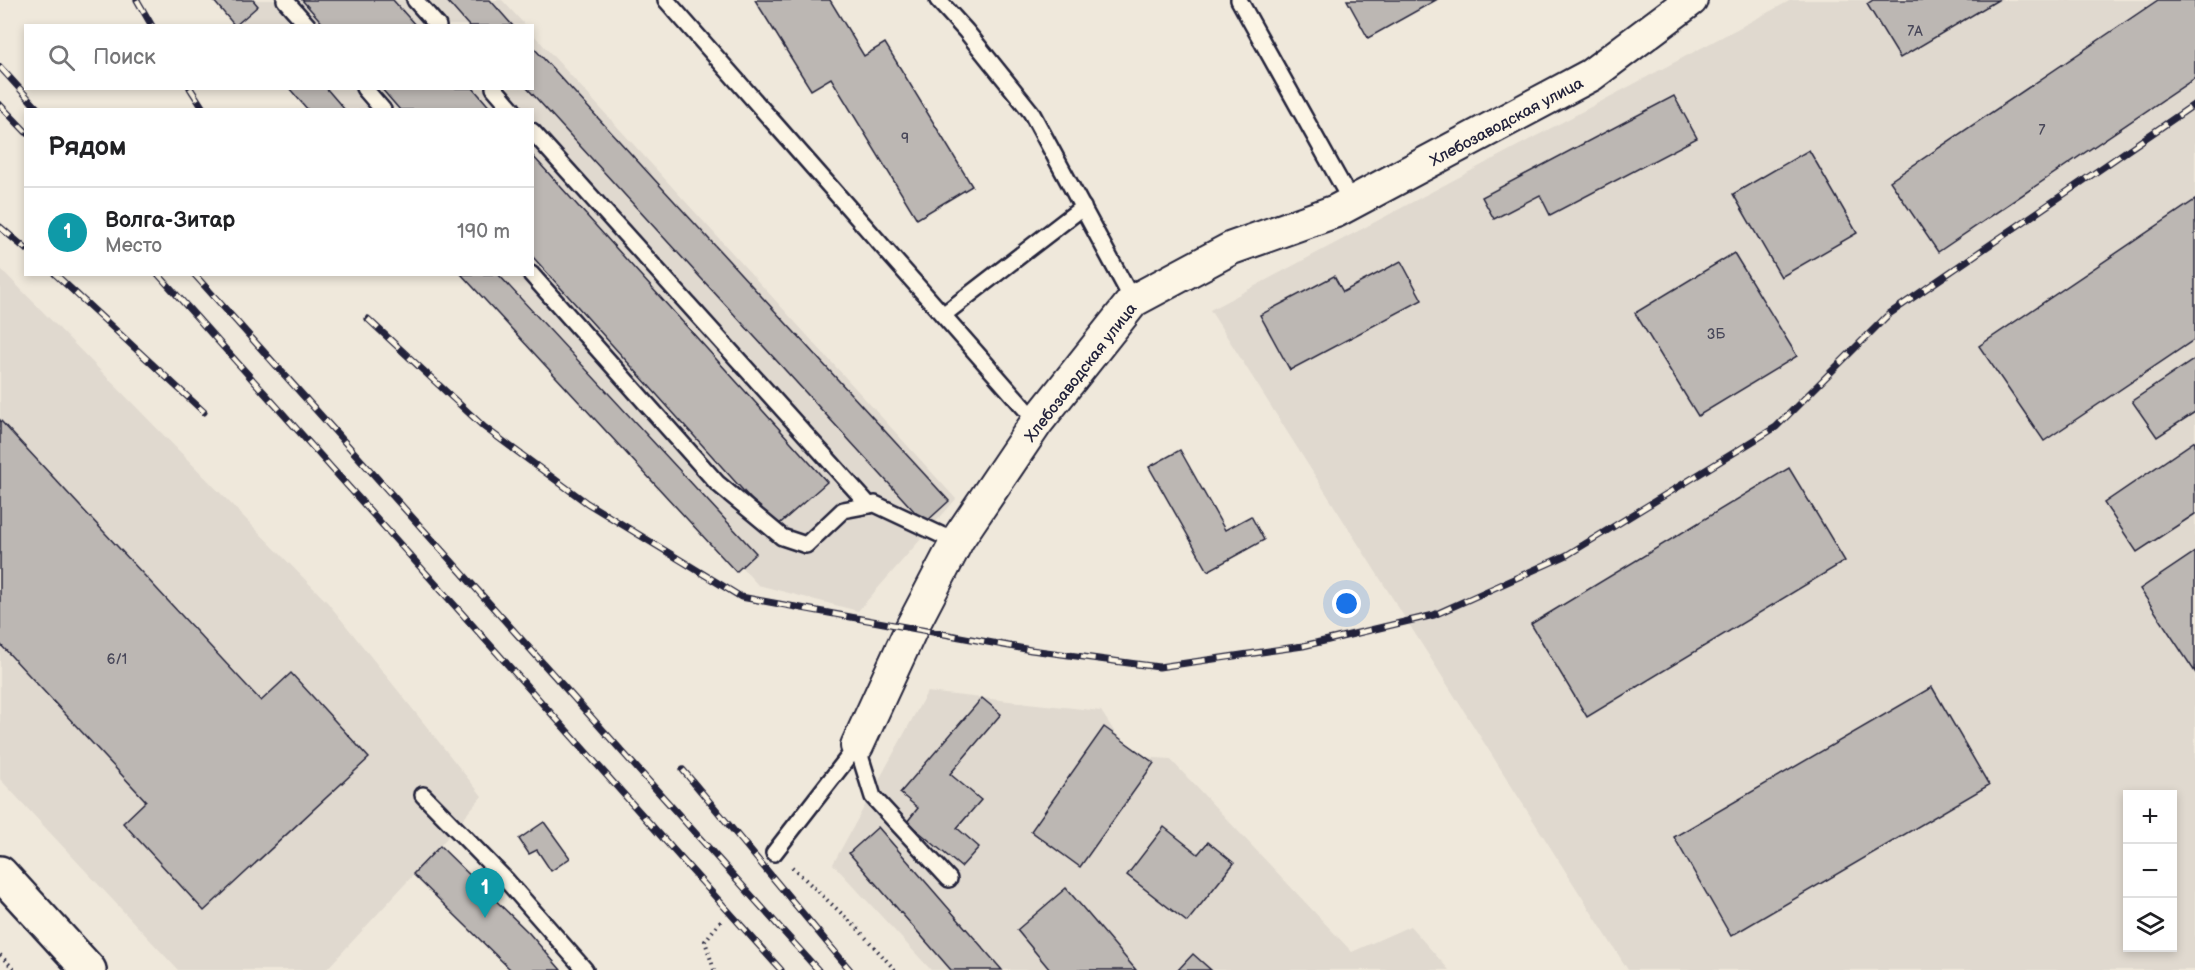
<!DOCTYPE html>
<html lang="ru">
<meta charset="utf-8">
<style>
body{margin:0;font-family:"Balsamiq Sans",sans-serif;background:#f2f2f2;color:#202124}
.controls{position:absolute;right:18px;bottom:18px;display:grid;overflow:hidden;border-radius:0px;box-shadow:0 3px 9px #0003}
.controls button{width:54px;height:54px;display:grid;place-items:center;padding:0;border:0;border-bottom:2px solid #e0e0e0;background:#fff;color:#202124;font:30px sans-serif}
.you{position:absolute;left:1347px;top:604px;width:21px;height:21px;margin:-15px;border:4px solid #fff;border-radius:50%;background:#1a73e8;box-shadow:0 0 0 9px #1a73e833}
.badge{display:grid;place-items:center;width:39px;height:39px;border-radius:50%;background:#2563eb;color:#fff;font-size:20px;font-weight:700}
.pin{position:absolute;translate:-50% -50px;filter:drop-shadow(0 2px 3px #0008)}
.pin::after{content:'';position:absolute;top:32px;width:21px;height:18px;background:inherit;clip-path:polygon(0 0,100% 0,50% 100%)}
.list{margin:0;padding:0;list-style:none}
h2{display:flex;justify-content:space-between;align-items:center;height:78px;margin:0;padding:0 24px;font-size:26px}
h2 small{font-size:20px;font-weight:400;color:#757577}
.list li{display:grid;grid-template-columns:39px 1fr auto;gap:18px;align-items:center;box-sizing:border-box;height:90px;padding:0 24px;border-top:2px solid #e0e0e0}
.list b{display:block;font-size:22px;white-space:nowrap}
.list p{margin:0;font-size:20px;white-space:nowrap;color:#757577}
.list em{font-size:20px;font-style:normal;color:#757577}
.icon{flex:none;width:33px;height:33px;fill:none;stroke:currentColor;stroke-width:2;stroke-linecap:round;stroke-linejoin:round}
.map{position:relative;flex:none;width:2195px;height:970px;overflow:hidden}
.search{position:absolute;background:#fff;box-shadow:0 3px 9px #0003;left:24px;top:24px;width:510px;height:66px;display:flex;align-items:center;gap:15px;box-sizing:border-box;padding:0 21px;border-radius:0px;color:#757577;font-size:22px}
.panel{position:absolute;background:#fff;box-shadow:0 3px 9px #0003;left:24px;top:108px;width:510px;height:168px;border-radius:0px}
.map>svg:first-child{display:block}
</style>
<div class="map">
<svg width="2195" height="970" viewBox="0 0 2195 970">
<rect width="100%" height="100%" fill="#efe8db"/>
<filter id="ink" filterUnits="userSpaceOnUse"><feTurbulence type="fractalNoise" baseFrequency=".0167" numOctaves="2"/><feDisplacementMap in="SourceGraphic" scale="12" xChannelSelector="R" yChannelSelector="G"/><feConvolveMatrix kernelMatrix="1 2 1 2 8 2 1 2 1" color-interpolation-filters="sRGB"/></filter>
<g filter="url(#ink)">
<g fill="#e0d9cf" fill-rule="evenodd">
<polygon points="219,0 502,0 525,25 243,25"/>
<path d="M1791,0H2195V970H1628L1210,310ZM2128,794H2172V948H2128Z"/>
<polygon points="533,34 956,499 858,611 758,585 472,275 532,274 532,110 320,109 301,89 532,88"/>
<polygon points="0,268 328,603 482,796 440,846 326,970 178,970 0,779"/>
<polygon points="927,692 1101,711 1130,756 1170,759 1352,952 1410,926 1449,970 931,970 833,864"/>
</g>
<g fill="#bcb7b3" stroke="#22223b" stroke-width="1.5">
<polygon points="213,0 253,0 258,6 235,26"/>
<polygon points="302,0 393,0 416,26 325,26"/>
<polygon points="446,0 490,0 513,26 469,26"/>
<polygon points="755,0 830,0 864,56 885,43 972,186 917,219 831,78 811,90"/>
<polygon points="1347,0 1436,0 1368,38"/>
<polygon points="1873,0 1998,0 1900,58 1867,4"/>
<polygon points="2158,0 2195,0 2195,78 1938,252 1890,181"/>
<polygon points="532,46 949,501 925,523 527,88 532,88"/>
<polygon points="289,88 326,88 345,110 308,110"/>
<polygon points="381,88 473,88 492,110 400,110"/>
<polygon points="1674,96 1697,138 1550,215 1540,195 1494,219 1482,197"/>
<polygon points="1809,150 1857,233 1781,277 1733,194"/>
<polygon points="532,155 827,482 776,527 532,256"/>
<polygon points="2195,200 2195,339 2044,441 1979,346"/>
<polygon points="1734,253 1797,356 1698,416 1635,313"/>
<polygon points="1401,261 1422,300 1290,370 1260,315 1334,276 1343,292"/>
<polygon points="461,274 498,274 756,553 736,572"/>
<polygon points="2195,359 2195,412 2157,437 2132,401"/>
<polygon points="0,420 261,701 291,673 369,758 204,911 123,823 146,801 0,644"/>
<polygon points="2195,441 2195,514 2137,552 2104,503"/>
<polygon points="1180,450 1225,530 1251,516 1264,540 1208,571 1149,467"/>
<polygon points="1789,468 1845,561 1587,717 1531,624"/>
<polygon points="2195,552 2195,672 2140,589"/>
<polygon points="1932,687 1989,785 1731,936 1674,837"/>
<polygon points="982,698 1001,714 950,774 981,800 957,828 979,847 961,867 907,822 918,808 900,793"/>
<polygon points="1104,727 1154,763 1080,867 1031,831"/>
<polygon points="544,822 570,858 551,871 537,850 529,854 519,839"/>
<polygon points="878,827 1002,970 951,970 849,853"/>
<polygon points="1164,827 1198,854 1208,842 1234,863 1187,922 1127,875"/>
<polygon points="440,846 529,933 561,970 511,970 413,874"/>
<polygon points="1066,888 1136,970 1050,970 1017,930"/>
<polygon points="1193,954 1211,970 1178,970"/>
</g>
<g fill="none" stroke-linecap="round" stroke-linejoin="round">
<defs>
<g id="lane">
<polyline points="285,0 308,26"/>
<polyline points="415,0 438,26"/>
<polyline points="666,0 1037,422"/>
<polyline points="938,0 966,31 1031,112 1133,301"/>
<polyline points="1239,0 1352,203"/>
<polyline points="364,88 383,110"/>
<polyline points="494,88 513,110"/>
<polyline points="532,131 869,505"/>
<polyline points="531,274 717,483 782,537 806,545 843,510 875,504 956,542"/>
<polyline points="943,315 1083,207"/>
<polyline points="857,746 873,797 949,879"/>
<polyline points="423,795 507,881 585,970"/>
<polyline points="774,853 857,746"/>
</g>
<polyline id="street" points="857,746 911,629 958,539 1037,422 1133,301 1232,248 1336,211 1591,75 1691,0"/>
<polyline id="secondary" points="0,873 89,970"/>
</defs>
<use href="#lane" stroke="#22223b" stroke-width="20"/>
<use href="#street" stroke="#22223b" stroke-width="36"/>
<use href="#secondary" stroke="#22223b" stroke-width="38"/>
<g stroke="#22223b" stroke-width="4" stroke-dasharray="1.5 4.5" stroke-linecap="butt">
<polyline points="792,867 857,928 895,970"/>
<polyline points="0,955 15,970"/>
<polyline points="714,970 705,941 722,919"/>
</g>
<use href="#lane" stroke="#fcf5e5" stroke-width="15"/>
<use href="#street" stroke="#fcf5e5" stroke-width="32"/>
<use href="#secondary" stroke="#fcf5e5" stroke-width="33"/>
<defs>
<g id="rail">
<polyline points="137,0 152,26"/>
<polyline points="0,67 39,110"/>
<polyline points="190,88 204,110"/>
<polyline points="0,105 26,132"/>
<polyline points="0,227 26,249"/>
<polyline points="55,274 204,412"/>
<polyline points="158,274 781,970"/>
<polyline points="194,274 818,970"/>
<polyline points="368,319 484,427 587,503 741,597 1031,650 1159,667 1303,646 1434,615 1567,555 1776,427 1889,314 2195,104"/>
<polyline points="683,770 850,970"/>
</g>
</defs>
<use href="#rail" stroke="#22223b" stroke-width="7"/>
<use href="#rail" stroke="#fcf5e5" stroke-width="4.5" stroke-dasharray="14" stroke-linecap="butt"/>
</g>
</g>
<g text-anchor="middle" stroke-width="4.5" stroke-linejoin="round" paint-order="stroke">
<g font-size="14" fill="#484759">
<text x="1915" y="36">7А</text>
<text x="2042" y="135">7</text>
<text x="905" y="143">9</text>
<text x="1716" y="339">3Б</text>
<text x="117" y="664">6/1</text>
</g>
<g font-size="16" fill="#22223b" stroke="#fcf5e5">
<text transform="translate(1506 121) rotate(-28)" y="6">Хлебозаводская улица</text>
<text transform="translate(1080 372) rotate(-52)" y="6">Хлебозаводская улица</text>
</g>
</g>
</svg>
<div class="controls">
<button>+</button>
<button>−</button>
<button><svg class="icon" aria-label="layers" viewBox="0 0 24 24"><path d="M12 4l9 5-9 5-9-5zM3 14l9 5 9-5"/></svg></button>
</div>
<div class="you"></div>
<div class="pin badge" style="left:485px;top:918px;background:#0f9aa8">1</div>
<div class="search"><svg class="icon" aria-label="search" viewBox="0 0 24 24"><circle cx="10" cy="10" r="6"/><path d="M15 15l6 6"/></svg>Поиск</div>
<section class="panel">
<h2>Рядом<small></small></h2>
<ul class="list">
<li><span class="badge" style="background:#0f9aa8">1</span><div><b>Волга-Зитар</b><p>Место</p></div><em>190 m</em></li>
</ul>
</section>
</div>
